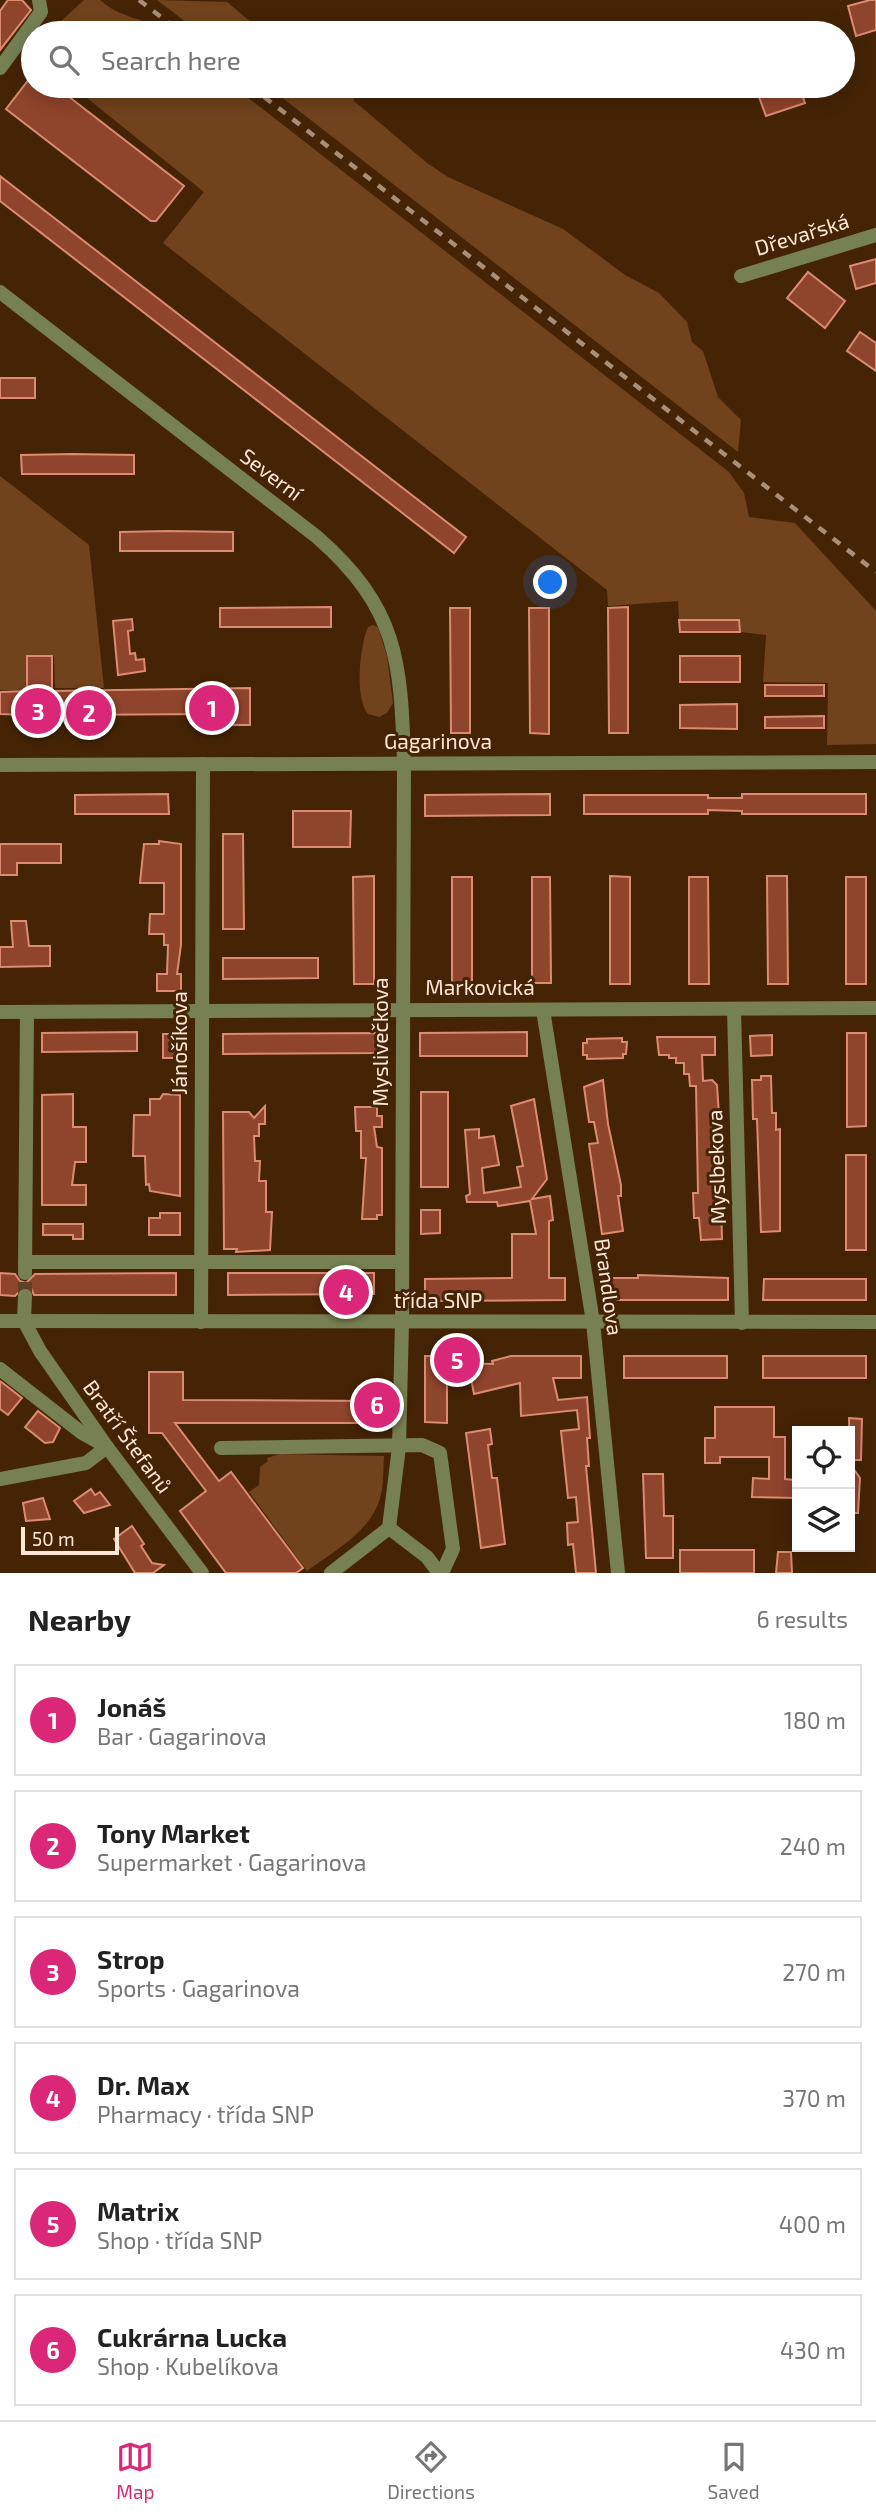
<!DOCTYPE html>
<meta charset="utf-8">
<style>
body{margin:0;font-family:"Exo 2",sans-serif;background:#f2f2f2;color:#222}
.controls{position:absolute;right:21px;bottom:21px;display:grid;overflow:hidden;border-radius:0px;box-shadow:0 4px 18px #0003}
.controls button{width:63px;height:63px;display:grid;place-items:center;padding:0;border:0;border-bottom:2px solid #e0e0e0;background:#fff;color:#222;font:35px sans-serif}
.scale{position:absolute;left:21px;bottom:18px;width:98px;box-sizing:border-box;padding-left:7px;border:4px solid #fce6d6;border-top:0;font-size:19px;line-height:24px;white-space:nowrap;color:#fce6d6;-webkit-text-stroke:5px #452406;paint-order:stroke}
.you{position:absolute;left:551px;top:583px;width:24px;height:24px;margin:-18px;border:5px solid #fff;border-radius:50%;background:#1a73e8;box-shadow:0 0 0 10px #1a73e833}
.badge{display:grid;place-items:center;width:46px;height:46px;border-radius:50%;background:#db2777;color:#fff;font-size:23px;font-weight:700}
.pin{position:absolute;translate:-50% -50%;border:4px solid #fff;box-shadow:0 2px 7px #0006}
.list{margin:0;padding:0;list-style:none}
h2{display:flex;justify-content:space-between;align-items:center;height:91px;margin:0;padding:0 28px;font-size:30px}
h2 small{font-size:23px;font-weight:400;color:#767676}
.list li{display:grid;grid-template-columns:46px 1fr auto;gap:21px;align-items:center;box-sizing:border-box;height:112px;margin:0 14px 14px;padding:0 14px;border:2px solid #e0e0e0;border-radius:0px}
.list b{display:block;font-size:26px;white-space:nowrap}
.list p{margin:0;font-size:23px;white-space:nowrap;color:#767676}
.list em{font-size:23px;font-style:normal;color:#767676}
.icon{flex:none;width:38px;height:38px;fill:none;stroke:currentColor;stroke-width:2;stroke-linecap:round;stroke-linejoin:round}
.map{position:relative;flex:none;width:876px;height:1573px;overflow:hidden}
.search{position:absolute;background:#fff;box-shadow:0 4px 18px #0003;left:21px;right:21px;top:21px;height:77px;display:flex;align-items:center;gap:18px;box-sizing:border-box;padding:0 24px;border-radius:38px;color:#767676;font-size:26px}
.sheet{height:847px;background:#fff}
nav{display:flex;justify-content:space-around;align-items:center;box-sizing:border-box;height:98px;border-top:2px solid #e0e0e0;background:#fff;font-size:19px;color:#767676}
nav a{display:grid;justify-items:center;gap:4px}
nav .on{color:#db2777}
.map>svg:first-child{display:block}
</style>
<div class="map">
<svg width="876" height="1573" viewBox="0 0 876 1573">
<rect width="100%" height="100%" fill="#452406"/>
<g fill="#70431c">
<path d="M84,0H100C121,19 144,17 166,33H48Z"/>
<polygon points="157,0 227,2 264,33 200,33"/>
<polygon points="72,86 233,86 729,472 744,493 749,517 795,523 876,611 876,744 827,745 828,683 763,682 766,635 740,632 739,620 679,620 678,601 608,606 607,590 163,243 204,192"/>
<polygon points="267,86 337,86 344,91 354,88 359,92 353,100 427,163 448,177 563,229 625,275 659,293 687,322 692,342 703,351 718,397 741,420 738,452"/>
<polygon points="0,476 89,545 104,688 55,688 54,656 27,656 28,690 0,690"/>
<path d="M373,625L378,627L387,656L393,703L387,713L379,717L368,714C354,698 360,645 368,627Z"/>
<path d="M280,1454L384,1456C383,1468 384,1482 381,1494C374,1530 334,1551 307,1571L249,1492L259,1485L260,1467L268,1461L267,1458Z"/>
</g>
<g fill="#8f442c" stroke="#dd8b70" stroke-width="2">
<polygon points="8,0 22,0 31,10 0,50 0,11"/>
<polygon points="870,0 876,0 876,30 856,36 848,6"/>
<polygon points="33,74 33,86 55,86 184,186 156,221 151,221 6,109"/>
<polygon points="755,86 799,86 805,103 766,116"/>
<polygon points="0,176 466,537 454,553 0,201"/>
<polygon points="876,259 876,283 856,289 850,266"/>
<polygon points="808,272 845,301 825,328 787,298"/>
<polygon points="860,332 876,343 876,371 847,351"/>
<rect x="0" y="378" width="35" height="20"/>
<polygon points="72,454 134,455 134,474 22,474 21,455"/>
<polygon points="167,531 233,532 233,551 120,551 120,532"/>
<polygon points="331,607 331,627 220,627 220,608"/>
<polygon points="628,607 628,733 609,733 608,608"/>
<polygon points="450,608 470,608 470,733 451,733"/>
<polygon points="529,608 549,608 549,734 530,733"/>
<polygon points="132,619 133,630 128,631 130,654 135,653 136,660 144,659 145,671 118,675 113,621"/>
<polygon points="679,620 739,620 740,632 680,632"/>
<polygon points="27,656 52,656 52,691 250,688 250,725 212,725 212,714 52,715 51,719 27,719 27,715 0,714 0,692 27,691"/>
<rect x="680" y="656" width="60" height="26"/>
<rect x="765" y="685" width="59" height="11"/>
<polygon points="737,704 737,729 680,728 680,705"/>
<polygon points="824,716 824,728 765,728 765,717"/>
<polygon points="168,794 169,814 75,814 75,795"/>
<polygon points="550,794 550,815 425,816 425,795"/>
<polygon points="742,794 866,794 866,814 742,814 742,811 708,810 708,814 584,814 584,795 708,795 708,798 742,798"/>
<polygon points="293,811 351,811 350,847 293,847"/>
<polygon points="223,834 243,834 244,929 223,929"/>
<polygon points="159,841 181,844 181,945 177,974 181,974 181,991 157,991 157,974 167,974 168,945 164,945 164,934 149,934 150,914 164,914 164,883 140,883 144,844 159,844"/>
<polygon points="0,844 61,844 61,863 17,863 17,875 0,875"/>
<polygon points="374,876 374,984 354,984 353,877"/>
<polygon points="610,876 630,877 630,984 610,984"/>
<polygon points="767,876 787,876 788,984 768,984"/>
<rect x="452" y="877" width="20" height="107"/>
<polygon points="532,877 550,877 551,983 532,983"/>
<polygon points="689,877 708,877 709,984 689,984"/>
<rect x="846" y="877" width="20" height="107"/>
<polygon points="11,921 26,921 29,946 50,946 50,966 0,967 0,947 13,947"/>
<polygon points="223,958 318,958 318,978 223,979"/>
<polygon points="137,1032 137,1051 42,1052 42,1033"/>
<polygon points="527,1032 527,1056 420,1056 420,1033"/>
<polygon points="380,1033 380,1053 223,1054 223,1034"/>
<polygon points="847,1033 866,1033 866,1126 847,1127"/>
<polygon points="163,1034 175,1034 175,1041 180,1041 180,1058 163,1058"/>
<polygon points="772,1035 772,1055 751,1056 750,1036"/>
<polygon points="657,1037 715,1037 715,1055 702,1055 703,1081 712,1080 717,1085 719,1115 712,1131 719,1131 722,1239 701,1240 699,1218 694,1218 693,1193 698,1193 696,1086 690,1086 689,1074 684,1074 684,1063 676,1063 676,1058 669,1058 669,1055 659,1055"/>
<polygon points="622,1038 622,1042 627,1042 626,1054 623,1054 623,1058 587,1059 587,1055 583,1055 583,1043 587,1043 587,1039"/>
<polygon points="761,1076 771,1076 772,1113 776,1113 776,1130 780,1129 780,1231 761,1232 757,1119 753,1119 752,1080 761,1080"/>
<polygon points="603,1080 608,1124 621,1185 621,1196 618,1196 623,1231 602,1234 589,1144 598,1143 594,1122 589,1122 584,1087"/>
<rect x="421" y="1092" width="27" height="95"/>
<polygon points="73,1094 73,1127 86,1127 86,1162 75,1162 72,1185 86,1185 86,1205 42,1205 42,1095"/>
<polygon points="163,1094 180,1095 180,1196 150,1191 149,1184 146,1185 145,1156 133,1156 134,1115 150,1115 150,1099 160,1099"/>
<polygon points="534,1099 547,1179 532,1199 550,1196 553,1220 549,1221 549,1278 565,1278 565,1300 425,1301 425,1279 512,1278 512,1234 536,1234 530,1201 498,1206 497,1202 467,1202 466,1196 470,1194 465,1130 479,1129 479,1138 494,1136 499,1165 482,1168 484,1193 521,1187 517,1167 523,1166 511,1106"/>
<polygon points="265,1106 265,1124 259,1124 259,1136 254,1136 255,1161 260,1161 259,1181 266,1181 266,1212 272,1212 270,1250 236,1252 237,1249 224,1249 223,1112 249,1112 254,1118"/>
<polygon points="355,1107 377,1107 377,1116 382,1116 382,1127 374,1127 377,1147 382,1148 382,1215 377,1215 377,1219 362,1219 366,1158 361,1158 361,1131 356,1131"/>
<rect x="846" y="1155" width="20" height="95"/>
<polygon points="421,1210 440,1210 440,1233 421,1234"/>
<polygon points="160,1213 180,1213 180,1235 149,1235 149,1218 160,1218"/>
<polygon points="43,1224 83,1224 83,1239 73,1239 73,1235 43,1235"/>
<polygon points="0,1273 15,1274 20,1281 26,1283 35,1274 176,1273 176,1295 34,1295 31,1288 25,1286 15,1296 0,1295"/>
<polygon points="228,1273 374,1273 374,1294 228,1295"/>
<polygon points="638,1275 728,1278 728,1300 608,1300 608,1278 638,1278"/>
<polygon points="764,1279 866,1279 866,1300 763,1300"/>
<polygon points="425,1356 462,1356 462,1363 493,1364 492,1361 511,1356 581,1356 581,1378 553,1378 558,1400 587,1397 590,1438 587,1438 589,1466 586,1466 596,1573 576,1573 573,1544 568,1545 567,1523 578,1522 576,1497 568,1498 561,1431 579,1429 577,1410 521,1416 520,1383 474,1394 471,1379 447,1379 447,1423 425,1422"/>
<rect x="624" y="1356" width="103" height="22"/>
<rect x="763" y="1356" width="103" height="22"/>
<polygon points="149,1372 183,1372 183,1400 381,1401 380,1423 175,1423 219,1481 231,1472 303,1568 296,1573 226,1573 180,1511 206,1491 162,1433 149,1433"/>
<polygon points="0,1381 22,1398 8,1415 0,1409"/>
<polygon points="715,1407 774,1407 774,1437 785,1437 785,1479 795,1480 795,1498 752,1497 753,1478 769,1479 769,1457 720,1457 720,1463 705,1463 705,1438 715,1438"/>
<polygon points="38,1411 60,1428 53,1442 45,1443 25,1427"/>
<polygon points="849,1418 862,1419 861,1460 850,1460"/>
<polygon points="490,1429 492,1444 488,1445 492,1478 497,1478 505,1544 481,1548 466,1433"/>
<polygon points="850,1464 860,1478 858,1513 850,1513"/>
<polygon points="643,1474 663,1474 664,1516 673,1516 673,1558 646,1558"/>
<polygon points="91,1489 95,1495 100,1492 110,1505 84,1513 74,1501"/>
<polygon points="43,1498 50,1519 26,1521 23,1503"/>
<polygon points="132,1526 144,1544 141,1546 152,1563 164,1565 153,1573 135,1573 114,1539"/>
<rect x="680" y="1550" width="74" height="23"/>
<polygon points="778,1552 791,1552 792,1573 776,1573"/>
</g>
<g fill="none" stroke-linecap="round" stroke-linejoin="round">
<polyline stroke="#604125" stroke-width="14" stroke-dasharray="14 7" stroke-linecap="butt" points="25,1296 25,1273"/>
<g stroke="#768053" stroke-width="14">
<polyline points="0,68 41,12 39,0"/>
<polyline points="741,276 876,235"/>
<polyline points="0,765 876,762"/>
<polyline points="734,1009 742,1323"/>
<polyline points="543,1010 593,1322 618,1573"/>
<polyline points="0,1012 876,1008"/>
<polyline points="25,1262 402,1262"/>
<polyline points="25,1273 27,1012"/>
<polyline points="24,1321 25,1296"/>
<polyline points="201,1322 203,764"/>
<polyline points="0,1369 82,1433 107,1447 86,1463 0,1479"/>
<polyline points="221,1448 422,1445 440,1453 453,1549 442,1573"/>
<polyline points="389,1528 427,1557 439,1573"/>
<polyline points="331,1573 389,1528 399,1447 402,1322"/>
</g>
<g stroke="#768053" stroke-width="14">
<path d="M0,292L317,537C398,608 401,661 404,763L402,1322"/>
<polyline points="0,1321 876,1322"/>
<polyline points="24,1321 40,1351 107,1447 202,1573"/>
</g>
<g stroke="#a98e78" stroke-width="4.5" stroke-dasharray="9 9" stroke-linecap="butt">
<polyline points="139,0 182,33"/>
<polyline points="250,86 876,572"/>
</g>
</g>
<g text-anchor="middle" stroke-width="6" stroke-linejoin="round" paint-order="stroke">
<g font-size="21" fill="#fce6d6" stroke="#452406">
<text transform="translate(802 235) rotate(-17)" y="7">Dřevařská</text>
<text transform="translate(271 475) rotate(37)" y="7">Severní</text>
<text x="438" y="749">Gagarinova</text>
<text x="480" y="995">Markovická</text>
<text transform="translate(381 1042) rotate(-90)" y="7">Myslivečkova</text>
<text transform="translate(180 1043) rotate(-90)" y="7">Jánošíkova</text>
<text transform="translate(717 1167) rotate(-92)" y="7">Myslbekova</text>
<text transform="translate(608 1287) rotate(82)" y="7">Brandlova</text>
<text x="438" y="1308">třída SNP</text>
<text transform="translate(127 1437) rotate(54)" y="7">Bratří Štefanů</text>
</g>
</g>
</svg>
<div class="controls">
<button><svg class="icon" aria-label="locate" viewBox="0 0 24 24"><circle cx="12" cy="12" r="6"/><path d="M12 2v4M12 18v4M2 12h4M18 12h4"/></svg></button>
<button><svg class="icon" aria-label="layers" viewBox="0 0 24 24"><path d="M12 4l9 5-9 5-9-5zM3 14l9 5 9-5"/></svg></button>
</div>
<div class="scale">50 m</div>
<div class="you"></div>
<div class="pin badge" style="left:212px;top:708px">1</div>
<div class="pin badge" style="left:89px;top:713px">2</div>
<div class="pin badge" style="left:38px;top:711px">3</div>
<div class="pin badge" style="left:346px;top:1292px">4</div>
<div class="pin badge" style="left:457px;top:1360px">5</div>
<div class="pin badge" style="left:377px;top:1405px">6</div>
<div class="search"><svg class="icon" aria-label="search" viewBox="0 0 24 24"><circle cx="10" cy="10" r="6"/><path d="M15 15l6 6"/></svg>Search here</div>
</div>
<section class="sheet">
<h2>Nearby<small>6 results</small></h2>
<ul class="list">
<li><span class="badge">1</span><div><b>Jonáš</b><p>Bar · Gagarinova</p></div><em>180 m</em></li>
<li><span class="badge">2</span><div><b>Tony Market</b><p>Supermarket · Gagarinova</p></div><em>240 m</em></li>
<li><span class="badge">3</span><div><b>Strop</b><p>Sports · Gagarinova</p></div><em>270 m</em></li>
<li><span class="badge">4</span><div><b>Dr. Max</b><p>Pharmacy · třída SNP</p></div><em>370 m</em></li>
<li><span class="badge">5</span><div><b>Matrix</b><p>Shop · třída SNP</p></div><em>400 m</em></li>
<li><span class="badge">6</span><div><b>Cukrárna Lucka</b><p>Shop · Kubelíkova</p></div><em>430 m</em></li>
</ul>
</section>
<nav>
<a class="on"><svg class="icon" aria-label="map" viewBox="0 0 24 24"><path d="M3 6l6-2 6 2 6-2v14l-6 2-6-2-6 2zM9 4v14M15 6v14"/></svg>Map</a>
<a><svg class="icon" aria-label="directions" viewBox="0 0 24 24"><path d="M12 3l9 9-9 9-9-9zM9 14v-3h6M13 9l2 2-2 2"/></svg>Directions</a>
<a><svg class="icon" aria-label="saved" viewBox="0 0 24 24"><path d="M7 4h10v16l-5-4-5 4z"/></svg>Saved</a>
</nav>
